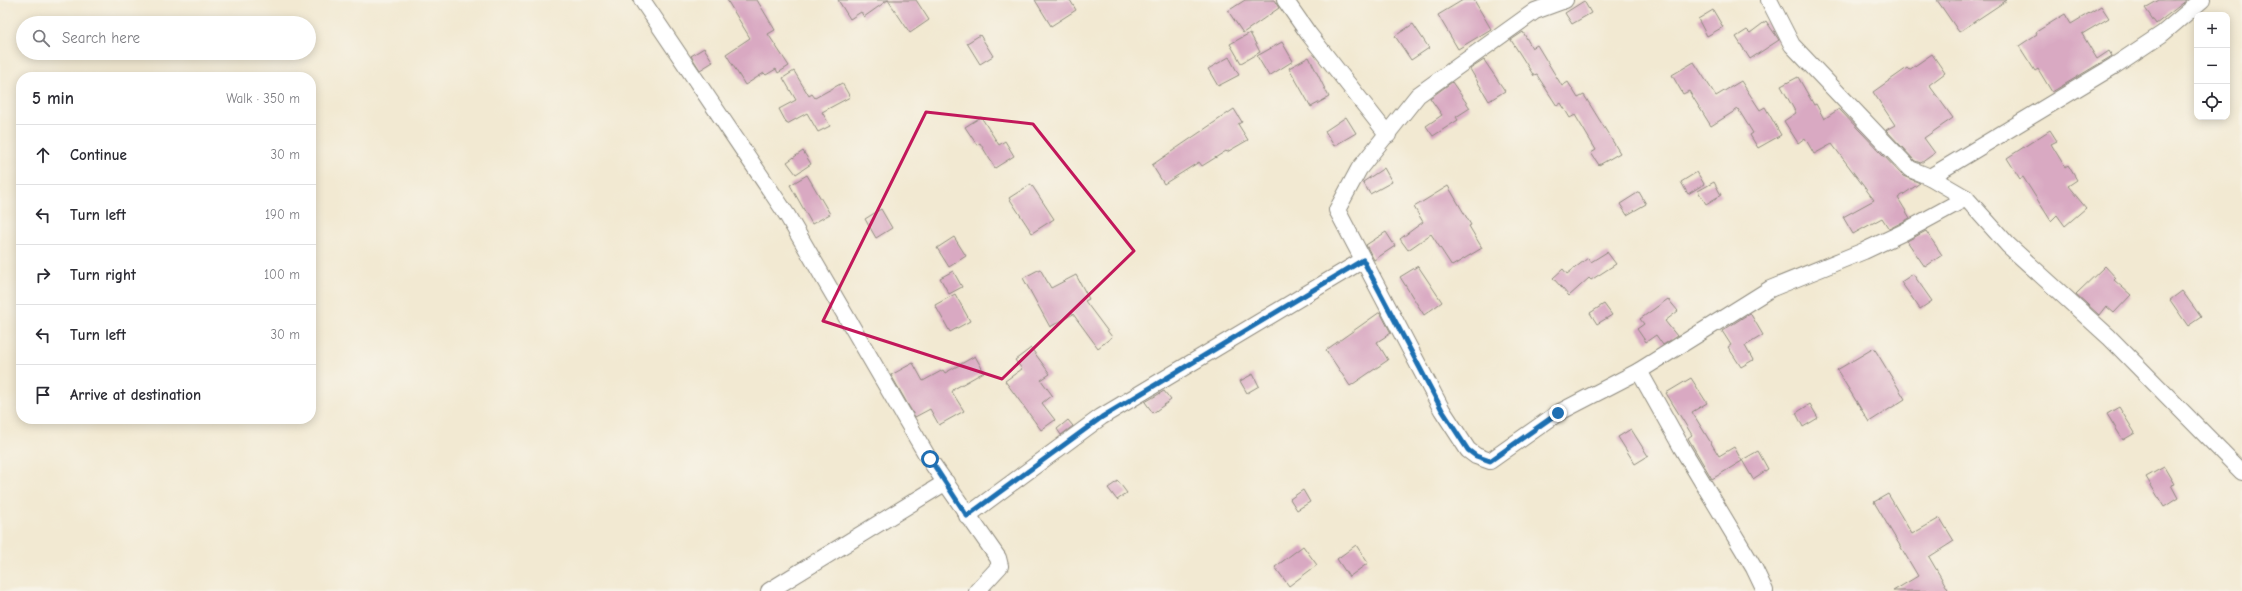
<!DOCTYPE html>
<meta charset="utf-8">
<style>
body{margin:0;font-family:"Comic Neue",sans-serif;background:#f7f7f7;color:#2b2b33}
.controls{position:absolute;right:12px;top:12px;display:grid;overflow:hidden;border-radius:8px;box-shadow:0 2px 10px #0003}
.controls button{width:36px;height:36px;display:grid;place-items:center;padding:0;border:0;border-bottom:1px solid #e1e1e2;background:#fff;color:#2b2b33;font:20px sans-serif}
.stop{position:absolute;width:12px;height:12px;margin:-9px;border:3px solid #1f6fb2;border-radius:50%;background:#fff}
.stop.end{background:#1f6fb2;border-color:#fff;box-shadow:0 1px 4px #0008}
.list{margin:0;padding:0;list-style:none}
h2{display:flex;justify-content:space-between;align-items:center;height:52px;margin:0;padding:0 16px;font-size:17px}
h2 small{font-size:13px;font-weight:400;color:#7c7c81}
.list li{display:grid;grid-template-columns:26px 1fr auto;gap:12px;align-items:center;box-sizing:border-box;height:60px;padding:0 16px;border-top:1px solid #e1e1e2}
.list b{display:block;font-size:15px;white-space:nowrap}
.list em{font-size:13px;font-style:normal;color:#7c7c81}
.icon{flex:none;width:22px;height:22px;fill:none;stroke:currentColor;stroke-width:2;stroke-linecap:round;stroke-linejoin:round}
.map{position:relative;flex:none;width:2242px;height:591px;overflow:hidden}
.search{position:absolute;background:#fff;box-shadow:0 2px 10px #0003;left:16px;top:16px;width:300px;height:44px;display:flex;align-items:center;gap:10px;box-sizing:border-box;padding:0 14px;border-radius:22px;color:#7c7c81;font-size:15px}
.panel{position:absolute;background:#fff;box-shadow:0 2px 10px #0003;left:16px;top:72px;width:300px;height:352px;border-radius:16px}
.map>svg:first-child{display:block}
</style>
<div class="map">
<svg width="2242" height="591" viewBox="0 0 2242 591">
<rect width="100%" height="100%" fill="#f7f3e8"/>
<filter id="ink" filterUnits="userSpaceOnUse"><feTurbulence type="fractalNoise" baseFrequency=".025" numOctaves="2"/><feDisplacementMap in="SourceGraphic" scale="8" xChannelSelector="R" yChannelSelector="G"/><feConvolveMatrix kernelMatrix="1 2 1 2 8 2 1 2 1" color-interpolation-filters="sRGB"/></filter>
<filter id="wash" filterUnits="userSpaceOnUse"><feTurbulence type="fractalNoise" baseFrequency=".012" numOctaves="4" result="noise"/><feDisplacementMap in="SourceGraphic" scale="16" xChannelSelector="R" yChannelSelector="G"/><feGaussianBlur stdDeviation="0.9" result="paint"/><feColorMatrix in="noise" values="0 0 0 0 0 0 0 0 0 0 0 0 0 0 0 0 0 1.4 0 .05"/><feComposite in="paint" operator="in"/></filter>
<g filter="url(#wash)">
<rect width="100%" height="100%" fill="#f2e9d2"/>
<g id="blocks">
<g fill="#d9a9c2">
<polygon points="727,0 757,0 775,30 768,34 789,66 778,73 776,69 766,75 764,73 745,85 726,54 750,38"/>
<polygon points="838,0 916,0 929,20 910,33 888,0 864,17 861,12 850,19"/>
<polygon points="1035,0 1070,0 1076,10 1051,26"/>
<polygon points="1245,0 1274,0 1279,8 1243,33 1228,11"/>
<polygon points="1463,0 1474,0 1491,29 1458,49 1438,15"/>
<polygon points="1937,0 2007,0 1959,32"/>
<polygon points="2159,0 2187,0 2156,24 2145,8"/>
<polygon points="1584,1 1591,13 1572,24 1565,13"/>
<polygon points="2101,6 2109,18 2082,34 2097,59 2109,51 2112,56 2052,92 2038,69 2035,71 2019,46 2037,34 2036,32 2065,14 2071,24"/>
<polygon points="1713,10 1723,27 1707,36 1698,19"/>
<polygon points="1766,21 1779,40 1750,59 1736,37 1747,30 1750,33"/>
<polygon points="1413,24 1429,48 1411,60 1395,36"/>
<polygon points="1523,32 1532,48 1537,45 1562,86 1568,82 1578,98 1584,95 1620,153 1599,165 1591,153 1596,150 1575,115 1570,118 1561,103 1557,106 1537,75 1534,76 1511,40"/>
<polygon points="1250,33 1260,52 1241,63 1230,44"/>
<polygon points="980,35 993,56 980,64 967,43"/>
<polygon points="1282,42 1293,61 1269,76 1257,56"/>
<polygon points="704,48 713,62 700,70 691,56"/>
<polygon points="1932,54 1945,73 1929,85 1953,118 1924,138 1935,153 1921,163 1915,161 1886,130 1895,125 1873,92 1907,68 1909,70"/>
<polygon points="1229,57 1239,75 1218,86 1208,69"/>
<polygon points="1309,57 1329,97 1311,107 1289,68"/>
<polygon points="1484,60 1505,91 1489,101 1470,69"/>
<polygon points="1694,62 1716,96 1741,81 1760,110 1765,107 1781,135 1758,148 1750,135 1753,133 1738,109 1711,126 1689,91 1683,94 1672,75"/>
<polygon points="794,71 809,96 812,94 815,98 842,83 850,97 822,112 830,126 818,132 807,113 787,124 779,109 796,100 783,78"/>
<polygon points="1798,77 1814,105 1816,104 1824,119 1839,109 1903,176 1920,183 1898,198 1910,218 1889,229 1882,218 1853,234 1843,217 1874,200 1832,144 1814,154 1805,138 1798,143 1784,121 1796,113 1781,86"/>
<polygon points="1452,82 1470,108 1456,117 1458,120 1433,136 1426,126 1442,115 1430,98"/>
<polygon points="1234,109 1242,122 1238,124 1248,140 1227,152 1226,151 1202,166 1199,162 1164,184 1152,165"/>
<polygon points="981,117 999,145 1005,141 1014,156 995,168 980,143 977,145 965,127"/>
<polygon points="1346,117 1356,133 1334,146 1325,131"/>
<polygon points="2050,130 2057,141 2051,144 2065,167 2068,165 2077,180 2068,186 2086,208 2065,226 2057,215 2051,221 2023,177 2020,179 2007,158"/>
<polygon points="803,151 811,164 796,174 787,162"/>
<polygon points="1384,168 1392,182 1370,194 1363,182"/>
<polygon points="1697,172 1704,184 1688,194 1681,182"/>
<polygon points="807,175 830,214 812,224 790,185"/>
<polygon points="1714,182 1721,195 1706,204 1698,191"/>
<polygon points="1031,184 1054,219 1032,233 1009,198"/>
<polygon points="1448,186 1471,225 1469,226 1482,248 1452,266 1431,234 1408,250 1400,239 1423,222 1414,207"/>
<polygon points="1639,192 1646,204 1627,215 1620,204"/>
<polygon points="881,209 892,228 876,238 865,219"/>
<polygon points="1926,231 1942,255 1925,267 1907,241"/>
<polygon points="1386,232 1395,246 1374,260 1366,245"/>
<polygon points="954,237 966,256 949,267 937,248"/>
<polygon points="1607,252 1616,264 1591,280 1589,278 1569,296 1553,278 1563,269 1567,274 1588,258 1591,262"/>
<polygon points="1418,266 1442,302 1424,315 1400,277"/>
<polygon points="2105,266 2116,278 2114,280 2131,295 2114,313 2106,306 2099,315 2076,294"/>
<polygon points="1040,269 1051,288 1076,275 1089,299 1085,301 1112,337 1098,348 1073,314 1050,327 1023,278"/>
<polygon points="953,271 962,287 949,294 940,278"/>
<polygon points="1913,274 1932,301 1920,309 1901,282"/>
<polygon points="2182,291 2201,317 2188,326 2170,300"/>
<polygon points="955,294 970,321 950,332 935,305"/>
<polygon points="1668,299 1678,311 1665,321 1677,336 1663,345 1656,335 1646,342 1637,329 1644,324 1640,319"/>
<polygon points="1604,304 1612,315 1597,324 1590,313"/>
<polygon points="1380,312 1391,333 1377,342 1388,360 1350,386 1326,350"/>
<polygon points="1750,313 1763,335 1745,346 1753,360 1741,367 1728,347 1731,345 1722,331"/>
<polygon points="1031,348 1050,374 1041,380 1052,395 1042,403 1055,420 1041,430 1005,381 1022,369 1015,360"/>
<polygon points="1874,348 1905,399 1869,422 1837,370"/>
<polygon points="975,356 984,372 954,389 952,392 964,411 939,425 930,409 915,417 891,375 913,363 923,381 943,370 945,373"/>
<polygon points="1253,374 1259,386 1247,393 1240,381"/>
<polygon points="1691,378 1707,403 1692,412 1719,456 1734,447 1742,461 1712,479 1688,438 1692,435 1666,393"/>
<polygon points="1164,391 1171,400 1153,413 1145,402"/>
<polygon points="1810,404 1818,418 1803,427 1796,413"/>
<polygon points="2119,407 2135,433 2123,440 2107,414"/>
<polygon points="1068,420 1073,426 1061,435 1057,429"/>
<polygon points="1631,429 1648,456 1635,464 1618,437"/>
<polygon points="1758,451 1768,469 1753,479 1742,460"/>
<polygon points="2164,467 2174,484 2171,485 2178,498 2164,507 2146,477"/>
<polygon points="1118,481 1127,493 1117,500 1108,488"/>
<polygon points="1303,490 1310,502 1297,510 1290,499"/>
<polygon points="1888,494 1912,534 1940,518 1954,541 1929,557 1949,591 1893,591 1918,576 1874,502"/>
<polygon points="1356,545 1368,563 1349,577 1337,559"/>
<polygon points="1303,546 1317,565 1289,586 1275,567"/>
</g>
</g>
</g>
<g filter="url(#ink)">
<use href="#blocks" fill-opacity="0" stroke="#8e8a7e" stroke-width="1"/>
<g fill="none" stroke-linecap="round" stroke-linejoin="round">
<defs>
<g id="minor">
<polyline points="642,0 787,215 929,459 998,558 1000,566 977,591"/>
<polyline points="1285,0 1308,33 1388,135"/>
<polyline points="1565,0 1535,11 1418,95 1359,169 1337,210 1442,410 1468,450 1476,456 1490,461 1558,413 1639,371"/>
<polyline points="1769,0 1792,45 1910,169 1930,177 2114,66 2162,34 2202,0"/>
<polyline points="1930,177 1966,198 2008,245 2109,337 2242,472"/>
<polyline points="967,516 1101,417 1363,260"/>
<polyline points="769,591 946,482"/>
<polyline points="1765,591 1754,568 1682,448 1639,371 1770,289 1864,251 1902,233 1966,198"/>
</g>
</defs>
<use href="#minor" stroke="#8e8a7e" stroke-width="18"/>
<use href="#minor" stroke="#fff" stroke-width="16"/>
</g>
</g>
<g fill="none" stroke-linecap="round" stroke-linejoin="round" filter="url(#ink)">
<polyline stroke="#1f6fb2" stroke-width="5" points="930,459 967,516 1102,417 1363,260 1442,410 1468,450 1476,456 1490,461 1558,413"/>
</g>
<path fill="none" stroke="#c2185b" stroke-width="3" stroke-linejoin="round" d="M926,112L1033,124L1134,251L1002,379L823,321Z"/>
</svg>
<div class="controls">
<button>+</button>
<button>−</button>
<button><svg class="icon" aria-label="locate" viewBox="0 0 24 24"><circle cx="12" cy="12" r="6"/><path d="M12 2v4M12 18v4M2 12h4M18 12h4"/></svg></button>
</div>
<div class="stop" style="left:930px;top:459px"></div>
<div class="stop end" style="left:1558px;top:413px"></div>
<div class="search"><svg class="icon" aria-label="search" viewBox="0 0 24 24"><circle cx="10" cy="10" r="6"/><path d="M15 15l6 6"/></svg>Search here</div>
<section class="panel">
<h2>5 min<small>Walk · 350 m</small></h2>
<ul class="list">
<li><svg class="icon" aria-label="ahead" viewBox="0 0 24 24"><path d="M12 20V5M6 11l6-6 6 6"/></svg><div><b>Continue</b></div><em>30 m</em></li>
<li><svg class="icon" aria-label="left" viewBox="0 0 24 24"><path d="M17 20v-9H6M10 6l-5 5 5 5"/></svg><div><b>Turn left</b></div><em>190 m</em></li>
<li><svg class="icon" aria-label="right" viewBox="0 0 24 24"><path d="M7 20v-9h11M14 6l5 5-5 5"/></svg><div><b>Turn right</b></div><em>100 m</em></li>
<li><svg class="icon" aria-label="left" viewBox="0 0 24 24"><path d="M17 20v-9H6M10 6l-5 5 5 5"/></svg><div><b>Turn left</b></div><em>30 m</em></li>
<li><svg class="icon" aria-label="arrive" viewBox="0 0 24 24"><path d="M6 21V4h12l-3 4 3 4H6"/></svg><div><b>Arrive at destination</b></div></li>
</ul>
</section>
</div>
